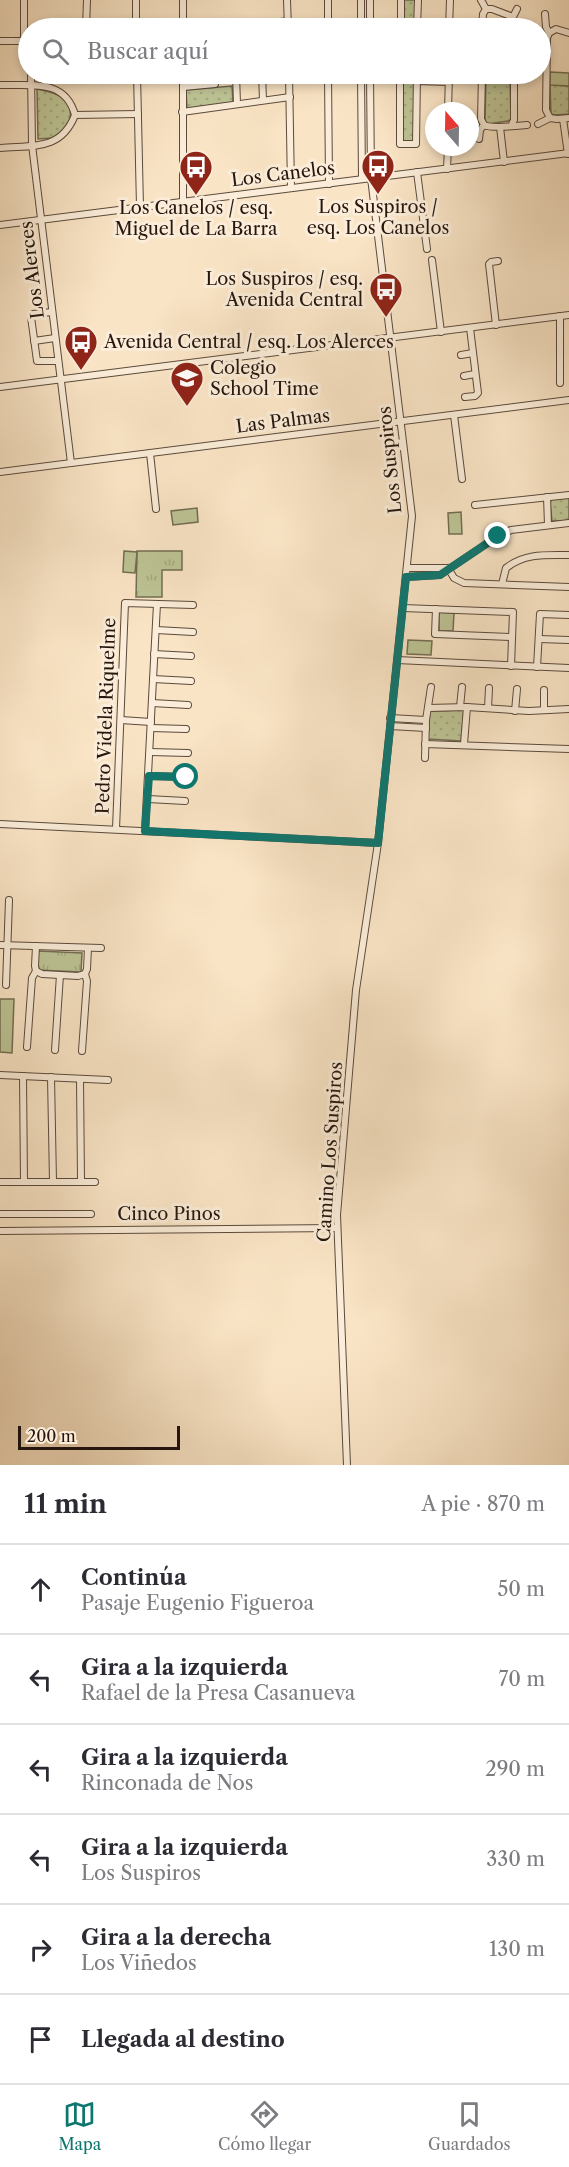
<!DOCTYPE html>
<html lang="es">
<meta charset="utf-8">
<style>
body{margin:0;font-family:"Libre Caslon Text",serif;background:#f7f7f7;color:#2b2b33}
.compass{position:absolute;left:425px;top:102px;width:54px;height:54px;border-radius:50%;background:#fff;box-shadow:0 3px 9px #0003;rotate:340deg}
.scale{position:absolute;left:18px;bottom:15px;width:162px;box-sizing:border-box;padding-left:6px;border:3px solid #26160e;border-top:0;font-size:16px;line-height:21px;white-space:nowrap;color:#26160e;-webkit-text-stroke:4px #fbedd9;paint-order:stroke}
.stop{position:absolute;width:18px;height:18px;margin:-14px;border:4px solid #0f766e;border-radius:50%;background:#fff}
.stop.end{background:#0f766e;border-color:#fff;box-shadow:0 2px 6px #0008}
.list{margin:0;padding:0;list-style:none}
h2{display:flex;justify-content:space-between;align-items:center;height:78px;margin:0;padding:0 24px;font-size:26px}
h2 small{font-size:20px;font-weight:400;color:#7c7c81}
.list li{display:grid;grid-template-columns:39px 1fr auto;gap:18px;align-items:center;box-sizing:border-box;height:90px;padding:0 24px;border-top:2px solid #e1e1e2}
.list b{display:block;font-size:22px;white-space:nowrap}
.list p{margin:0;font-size:20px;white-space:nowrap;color:#7c7c81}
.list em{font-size:20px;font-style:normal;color:#7c7c81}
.icon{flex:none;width:33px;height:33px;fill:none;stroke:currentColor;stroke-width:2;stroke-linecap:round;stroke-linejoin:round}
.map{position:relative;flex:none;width:569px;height:1465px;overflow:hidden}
.search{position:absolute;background:#fff;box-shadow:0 3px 9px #0003;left:18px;right:18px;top:18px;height:66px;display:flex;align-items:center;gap:15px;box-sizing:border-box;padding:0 21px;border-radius:33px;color:#7c7c81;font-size:22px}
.sheet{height:618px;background:#fff}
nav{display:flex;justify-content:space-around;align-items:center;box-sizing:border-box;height:84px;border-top:2px solid #e1e1e2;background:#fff;font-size:16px;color:#7c7c81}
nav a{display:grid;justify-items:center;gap:3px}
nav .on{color:#0f766e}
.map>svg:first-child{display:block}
</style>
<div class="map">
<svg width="569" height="1465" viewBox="0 0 569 1465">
<defs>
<pattern id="grass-tufts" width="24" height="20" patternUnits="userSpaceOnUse" patternTransform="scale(1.5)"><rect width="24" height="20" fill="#bdc495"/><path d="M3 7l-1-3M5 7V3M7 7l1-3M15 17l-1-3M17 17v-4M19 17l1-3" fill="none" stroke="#a2a87f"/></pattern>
<pattern id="park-dots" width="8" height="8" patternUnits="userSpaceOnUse" patternTransform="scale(1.5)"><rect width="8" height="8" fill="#bdc495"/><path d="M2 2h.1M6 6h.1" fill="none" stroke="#a2a87f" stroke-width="1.8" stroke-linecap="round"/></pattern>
</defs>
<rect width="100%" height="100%" fill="#f9e4c5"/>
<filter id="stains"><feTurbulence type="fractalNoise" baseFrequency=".00333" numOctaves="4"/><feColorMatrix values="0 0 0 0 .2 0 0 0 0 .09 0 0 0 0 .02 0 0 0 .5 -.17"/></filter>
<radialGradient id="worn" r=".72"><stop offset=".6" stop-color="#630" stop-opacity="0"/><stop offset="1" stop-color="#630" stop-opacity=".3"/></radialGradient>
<g fill="url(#grass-tufts)" stroke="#726d52" stroke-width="1.5">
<polygon points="137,551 182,551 182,570 162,570 162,597 136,597"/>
<polygon points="439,612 454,613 453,631 439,631"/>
<polygon points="38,951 82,953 81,972 37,970"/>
</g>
<g fill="url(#park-dots)" stroke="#726d52" stroke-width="1.5">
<rect x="402" y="0" width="13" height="28"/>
<polygon points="402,74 415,74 415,141 404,143 401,139"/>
<polygon points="486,79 510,79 511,119 508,121 488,124 485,121"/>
<polygon points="550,85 569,86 569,114 555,115 551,114"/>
<polygon points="232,86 233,103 187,109 186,90"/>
<path d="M37,89C60,93 77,100 68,127L53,138L38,139Z"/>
<polygon points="569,497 569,521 552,521 550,503 552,498"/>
<polygon points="464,710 461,741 428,739 429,715 431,711"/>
</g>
<g fill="#bdc495" stroke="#726d52" stroke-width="1.5">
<polygon points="550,72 569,73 569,86 550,85"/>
<polygon points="197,508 198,522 173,525 171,511"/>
<polygon points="461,512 462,534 449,534 448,513"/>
<polygon points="124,551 137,552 135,573 123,572"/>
<polygon points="408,640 432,641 431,655 407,654"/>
<polygon points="0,999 14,999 12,1053 0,1052"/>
</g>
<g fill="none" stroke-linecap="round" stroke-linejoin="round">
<defs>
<g id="minor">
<polyline points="136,0 136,28"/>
<polyline points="287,0 288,28"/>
<polyline points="328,0 328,28"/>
<polyline points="481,0 486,9"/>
<polyline points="486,9 492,9 513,17"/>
<polyline points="545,14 546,27 549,33 547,38 546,110 550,118"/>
<polyline points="86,28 87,0"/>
<polyline points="183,28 183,0"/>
<polyline points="233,28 288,21"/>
<polyline points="361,28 361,0"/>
<polyline points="370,28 370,0"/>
<polyline points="401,28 401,0"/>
<polyline points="417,28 418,0"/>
<polyline points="449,28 450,0"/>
<polyline points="482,28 483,14 486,9"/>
<polyline points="514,28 513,17 517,9"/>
<polyline points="549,33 556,29 569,33"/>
<polyline points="0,41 28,41"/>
<polyline points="24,41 24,0"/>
<polyline points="31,74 32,145 71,463"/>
<polyline points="137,74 140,207"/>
<polyline points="183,74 183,202"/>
<polyline points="236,74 237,104"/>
<polyline points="262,74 263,100"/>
<polyline points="289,74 291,188"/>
<polyline points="328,74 329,184"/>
<polyline points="361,74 362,179"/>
<polyline points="400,74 400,144 416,144 417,74"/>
<polyline points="417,81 449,82"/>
<path d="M0,85C30,86 65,78 75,115"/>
<polyline points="183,87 215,84"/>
<polyline points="448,111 449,74"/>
<polyline points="182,112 290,97"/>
<polyline points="75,115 138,114"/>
<polyline points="563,119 568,154"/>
<polyline points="512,124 514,120 514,74"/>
<polyline points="538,124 550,118 557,119 569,118"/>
<path d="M484,125C492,129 517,126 527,125"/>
<polyline points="500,127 504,162"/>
<polyline points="479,139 480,130 484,125 481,119 482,74"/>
<path d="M0,148C33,145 61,151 75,115"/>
<polyline points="447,169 448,147"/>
<polyline points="417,172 427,249"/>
<polyline points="0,225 569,153"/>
<polyline points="432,260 441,332"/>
<polyline points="52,312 33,314 31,317 37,361 58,361"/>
<polyline points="496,325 489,264 491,262 498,261"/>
<polyline points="34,341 55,338"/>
<polyline points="461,355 473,353"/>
<polyline points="464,376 475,374"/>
<polyline points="560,383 560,316"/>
<polyline points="0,387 569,315"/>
<polyline points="465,397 475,396 478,393 470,328"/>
<polyline points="454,415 462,479"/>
<polyline points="150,453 156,509"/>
<polyline points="0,472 569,400"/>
<polyline points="547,497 548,525"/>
<polyline points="475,505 569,495"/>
<polyline points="407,568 448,568"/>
<polyline points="448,568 454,578 464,583 569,587"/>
<polyline points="406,577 440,575 498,536 511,530 569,523"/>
<path d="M502,584L506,568C525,553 546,555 569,555"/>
<polyline points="403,608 513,612 511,666"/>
<polyline points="436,609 435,634 512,637"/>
<polyline points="156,630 193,632"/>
<polyline points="539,639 569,640"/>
<polyline points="154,654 191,656"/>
<polyline points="397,660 569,668"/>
<polyline points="537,667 540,614 569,615"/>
<polyline points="153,679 191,681"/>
<polyline points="152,703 188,705"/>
<polyline points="460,707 462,687"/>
<polyline points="428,708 467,707 529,711 569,709"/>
<polyline points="488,708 489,688"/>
<polyline points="544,710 544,690"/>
<polyline points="515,711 517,689"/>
<polyline points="390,718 426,720"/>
<polyline points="121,720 151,722"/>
<polyline points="390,726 426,728"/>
<polyline points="151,728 186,729"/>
<polyline points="425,744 569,749"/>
<polyline points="464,744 467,707"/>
<polyline points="150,752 188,753"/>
<polyline points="425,758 426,720 431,687"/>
<polyline points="149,776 186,777"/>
<polyline points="148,799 185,801"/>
<polyline points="0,824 378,843"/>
<polyline points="116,829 125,603 193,605"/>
<polyline points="145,831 157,604"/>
<polyline points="0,945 101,948"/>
<polyline points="36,946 35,966 36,971"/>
<polyline points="36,971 42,974 78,976 85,974"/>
<polyline points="6,985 9,900"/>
<polyline points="27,1047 32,978 36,971"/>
<polyline points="55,1050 60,975"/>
<polyline points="82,1051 87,981 85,974 87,969 88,948"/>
<polyline points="0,1075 108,1080"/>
<polyline points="23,1076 24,1182"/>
<polyline points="51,1077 53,1182"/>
<polyline points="80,1079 81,1181"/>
<polyline points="0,1182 95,1182"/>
<polyline points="0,1214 91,1214"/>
<polyline points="0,1231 337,1228"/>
<polyline points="347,1465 337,1215 356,990 378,843 412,516 371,178 370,74"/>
</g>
</defs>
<use href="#minor" stroke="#5b4a3c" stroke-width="8"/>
<use href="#minor" stroke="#fbedd9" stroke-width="6"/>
</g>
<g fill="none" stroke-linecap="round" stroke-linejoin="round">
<polyline stroke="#0f766e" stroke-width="8" points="186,777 149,776 145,831 378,843 406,577 440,575 498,536"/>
</g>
<defs>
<symbol id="bus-pin" viewBox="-11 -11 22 30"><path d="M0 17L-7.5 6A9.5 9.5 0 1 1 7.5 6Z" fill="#8f2418" stroke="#fbedd9"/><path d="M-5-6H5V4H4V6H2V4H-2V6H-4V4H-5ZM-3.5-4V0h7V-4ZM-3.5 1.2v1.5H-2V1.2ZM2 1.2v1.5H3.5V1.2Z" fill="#fff"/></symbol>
<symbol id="school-pin" viewBox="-11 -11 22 30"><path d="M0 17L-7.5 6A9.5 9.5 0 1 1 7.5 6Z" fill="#8f2418" stroke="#fbedd9"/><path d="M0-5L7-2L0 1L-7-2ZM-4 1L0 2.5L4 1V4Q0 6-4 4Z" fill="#fff"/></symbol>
</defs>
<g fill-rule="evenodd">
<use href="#bus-pin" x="359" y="147" width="38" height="52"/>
<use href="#bus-pin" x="177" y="148" width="38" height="52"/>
<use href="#bus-pin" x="367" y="270" width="38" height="52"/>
<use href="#bus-pin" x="62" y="323" width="38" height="52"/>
<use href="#school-pin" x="168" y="359" width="38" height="52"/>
</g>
<g text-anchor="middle" stroke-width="6" stroke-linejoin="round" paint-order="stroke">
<g font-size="18" fill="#26160e" stroke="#fbedd9">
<text transform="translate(283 174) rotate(-7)" y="6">Los Canelos</text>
<text transform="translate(32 270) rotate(-97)" y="6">Los Alerces</text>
<text transform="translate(283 421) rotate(-7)" y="6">Las Palmas</text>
<text transform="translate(390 460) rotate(-96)" y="6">Los Suspiros</text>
<text transform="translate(106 716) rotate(-88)" y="6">Pedro Videla Riquelme</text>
<text transform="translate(330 1152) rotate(-86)" y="6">Camino Los Suspiros</text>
<text x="169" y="1220">Cinco Pinos</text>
</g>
<g font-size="18" fill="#26160e" stroke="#fbedd9">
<text x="378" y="213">Los Suspiros /<tspan x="378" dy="21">esq. Los Canelos</tspan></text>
<text x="196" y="214">Los Canelos / esq.<tspan x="196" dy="21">Miguel de La Barra</tspan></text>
<text x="363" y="285" text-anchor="end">Los Suspiros / esq.<tspan x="363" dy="21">Avenida Central</tspan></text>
<text x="104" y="348" text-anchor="start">Avenida Central / esq. Los Alerces</text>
<text x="210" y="374" text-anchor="start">Colegio<tspan x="210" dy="21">School Time</tspan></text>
</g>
</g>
<rect width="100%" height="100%" filter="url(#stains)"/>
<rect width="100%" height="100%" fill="url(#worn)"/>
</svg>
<svg class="compass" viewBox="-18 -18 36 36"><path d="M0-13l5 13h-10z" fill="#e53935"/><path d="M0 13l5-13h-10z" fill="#7c7c81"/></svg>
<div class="scale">200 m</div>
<div class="stop" style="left:186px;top:777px"></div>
<div class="stop end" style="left:498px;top:536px"></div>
<div class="search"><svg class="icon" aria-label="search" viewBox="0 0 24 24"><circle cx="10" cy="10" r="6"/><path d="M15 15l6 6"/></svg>Buscar aquí</div>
</div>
<section class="sheet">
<h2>11 min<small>A pie · 870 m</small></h2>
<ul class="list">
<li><svg class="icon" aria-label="ahead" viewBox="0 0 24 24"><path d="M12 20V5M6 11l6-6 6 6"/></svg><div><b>Continúa</b><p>Pasaje Eugenio Figueroa</p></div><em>50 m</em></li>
<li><svg class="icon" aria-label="left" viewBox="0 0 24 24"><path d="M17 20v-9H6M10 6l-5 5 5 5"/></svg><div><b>Gira a la izquierda</b><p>Rafael de la Presa Casanueva</p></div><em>70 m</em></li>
<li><svg class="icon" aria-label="left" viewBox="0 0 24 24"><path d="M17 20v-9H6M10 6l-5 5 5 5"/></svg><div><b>Gira a la izquierda</b><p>Rinconada de Nos</p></div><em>290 m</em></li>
<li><svg class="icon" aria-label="left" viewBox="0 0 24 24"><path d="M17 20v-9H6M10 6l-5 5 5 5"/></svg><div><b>Gira a la izquierda</b><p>Los Suspiros</p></div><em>330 m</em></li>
<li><svg class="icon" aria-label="right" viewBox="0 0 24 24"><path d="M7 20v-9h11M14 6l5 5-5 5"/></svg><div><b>Gira a la derecha</b><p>Los Viñedos</p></div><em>130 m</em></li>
<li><svg class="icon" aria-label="arrive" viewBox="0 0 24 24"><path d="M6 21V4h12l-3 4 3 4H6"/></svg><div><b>Llegada al destino</b></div></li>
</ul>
</section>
<nav>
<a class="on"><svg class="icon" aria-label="map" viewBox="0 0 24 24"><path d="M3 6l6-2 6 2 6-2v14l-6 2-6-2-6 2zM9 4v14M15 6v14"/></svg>Mapa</a>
<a><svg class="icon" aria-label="directions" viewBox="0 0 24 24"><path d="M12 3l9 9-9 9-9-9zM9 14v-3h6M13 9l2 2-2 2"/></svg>Cómo llegar</a>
<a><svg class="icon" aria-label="saved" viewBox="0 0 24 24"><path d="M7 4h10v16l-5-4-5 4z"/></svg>Guardados</a>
</nav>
